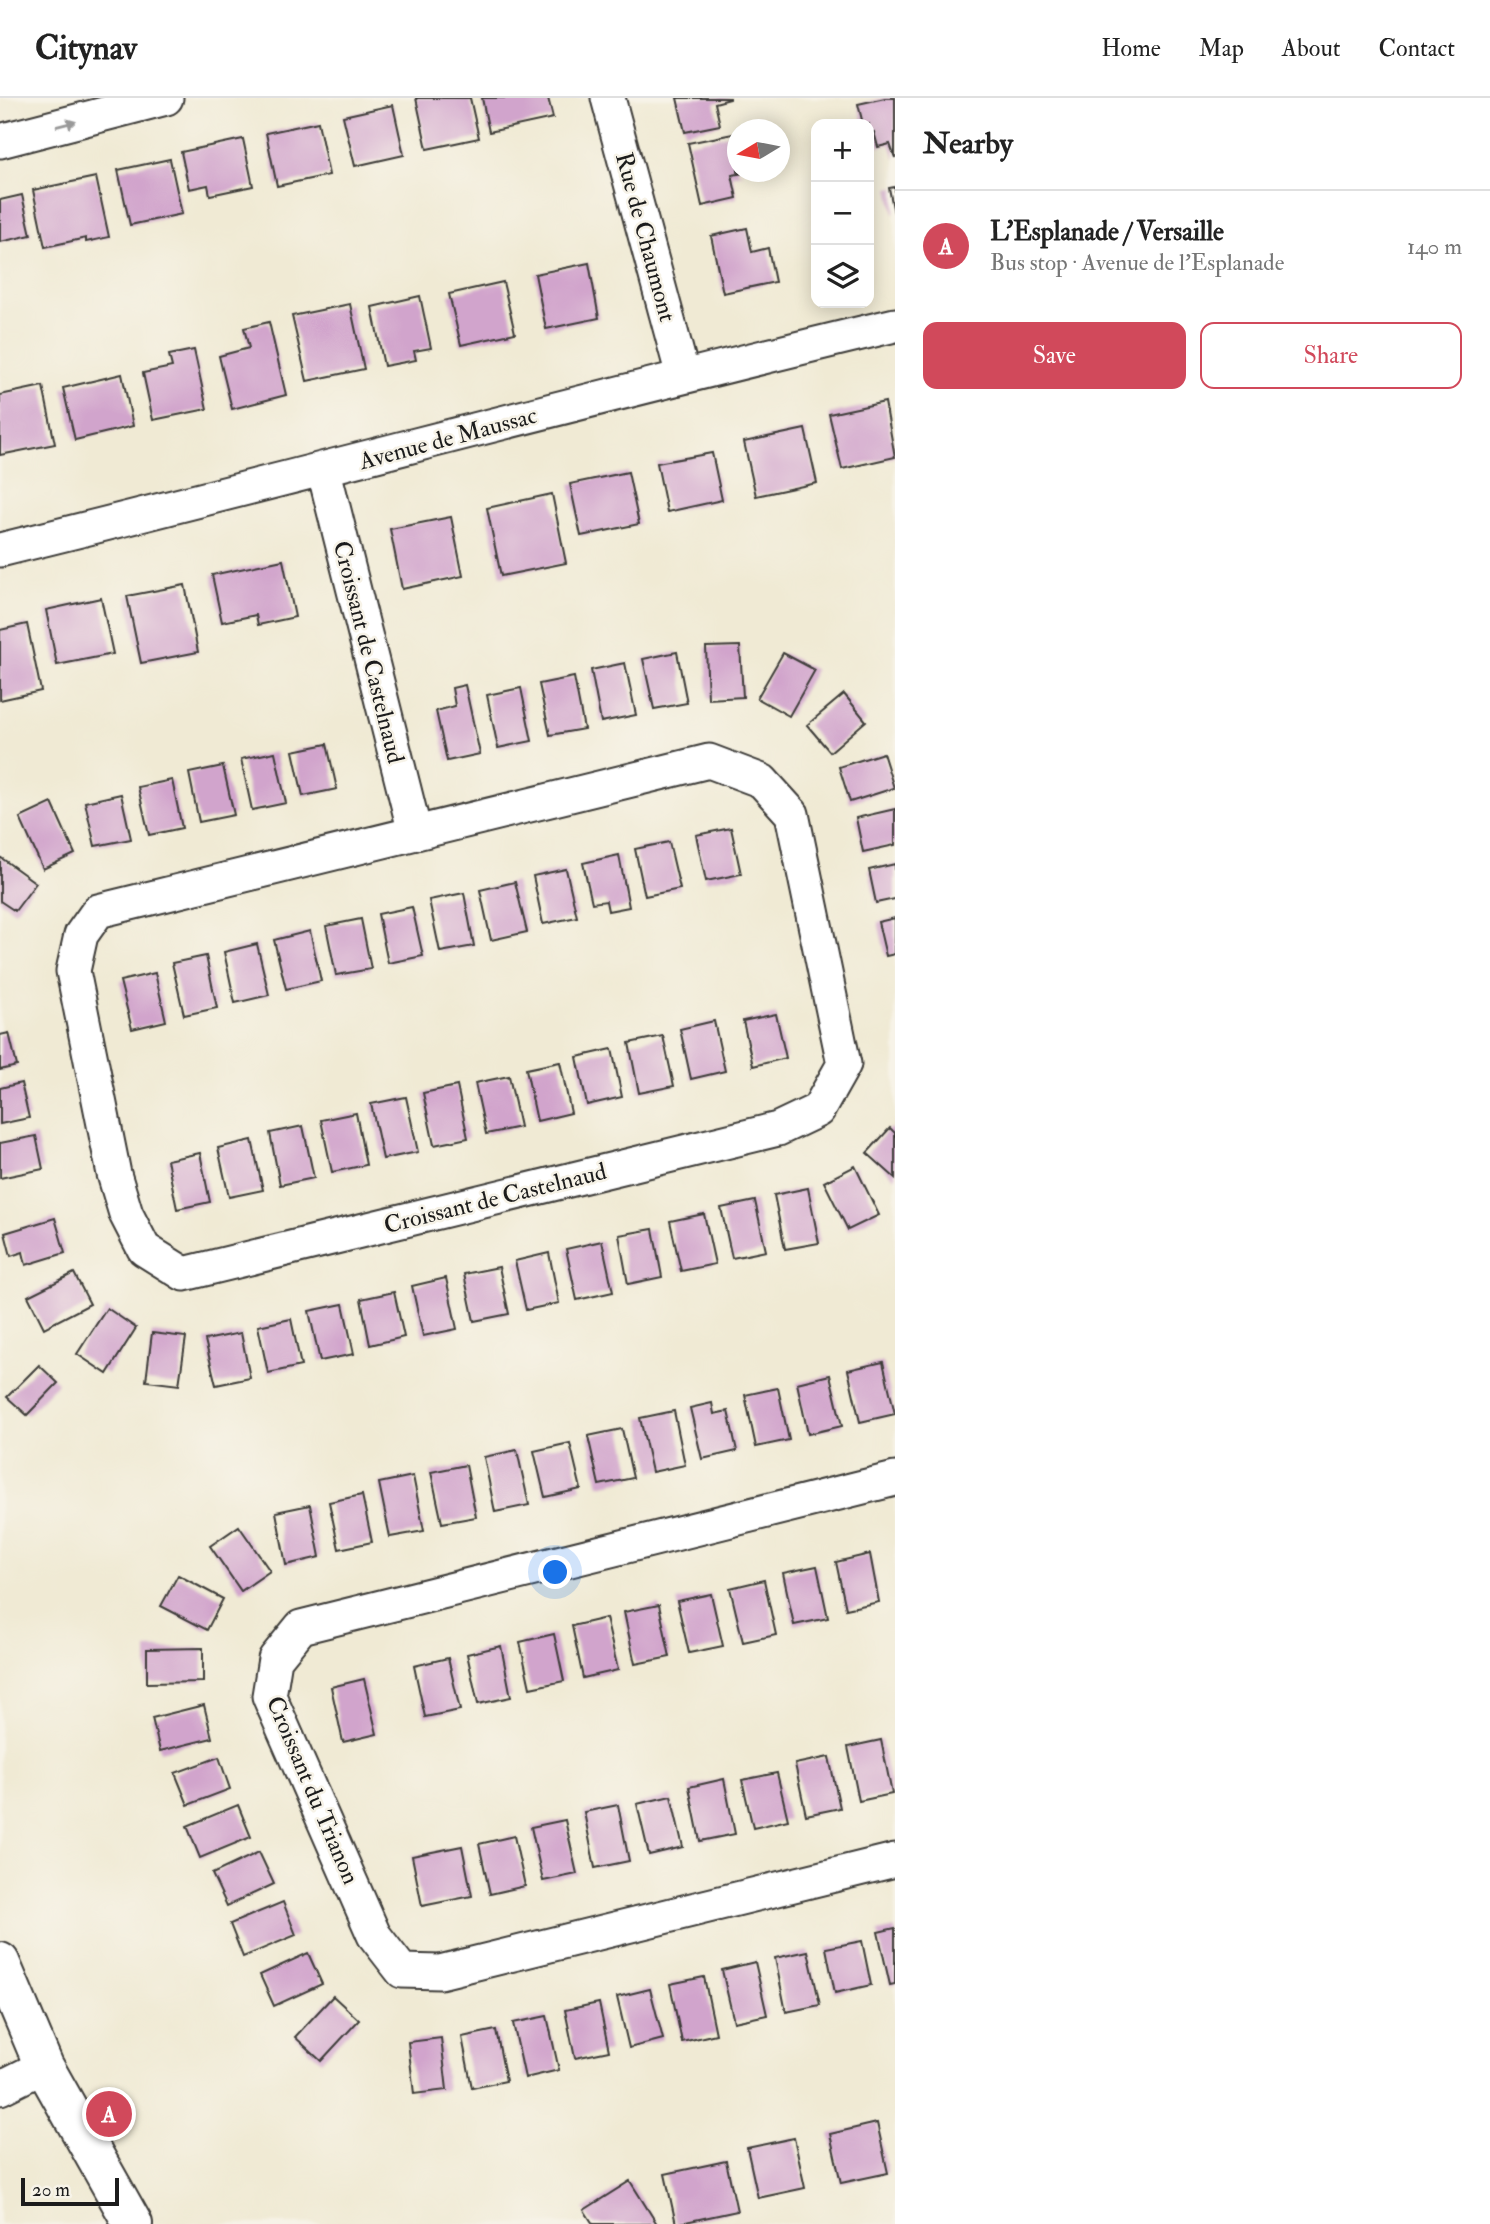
<!DOCTYPE html>
<meta charset="utf-8">
<style>
body{margin:0;font-family:"IM FELL Double Pica",serif;background:#f2f2f2;color:#222}
.controls{position:absolute;right:21px;top:21px;display:grid;overflow:hidden;border-radius:14px;box-shadow:0 4px 18px #0003}
.controls button{width:63px;height:63px;display:grid;place-items:center;padding:0;border:0;border-bottom:2px solid #e0e0e0;background:#fff;color:#222;font:35px sans-serif}
.compass{position:absolute;left:727px;top:21px;width:63px;height:63px;border-radius:50%;background:#fff;box-shadow:0 4px 18px #0003;rotate:260deg}
.scale{position:absolute;left:21px;bottom:18px;width:98px;box-sizing:border-box;padding-left:7px;border:4px solid #1c1c1c;border-top:0;font-size:19px;line-height:24px;white-space:nowrap;color:#1c1c1c;-webkit-text-stroke:5px #f7f3e8;paint-order:stroke}
.you{position:absolute;left:556px;top:1475px;width:24px;height:24px;margin:-18px;border:5px solid #fff;border-radius:50%;background:#1a73e8;box-shadow:0 0 0 10px #1a73e833}
.badge{display:grid;place-items:center;width:46px;height:46px;border-radius:50%;background:#d1495b;color:#fff;font-size:23px;font-weight:700}
.pin{position:absolute;translate:-50% -50%;border:4px solid #fff;box-shadow:0 2px 7px #0006}
.list{margin:0;padding:0;list-style:none}
h2{display:flex;justify-content:space-between;align-items:center;height:91px;margin:0;padding:0 28px;font-size:30px}
h2 small{font-size:23px;font-weight:400;color:#767676}
.list li{display:grid;grid-template-columns:46px 1fr auto;gap:21px;align-items:center;box-sizing:border-box;height:112px;padding:0 28px;border-top:2px solid #e0e0e0}
.list b{display:block;font-size:26px;white-space:nowrap}
.list p{margin:0;font-size:23px;white-space:nowrap;color:#767676}
.list em{font-size:23px;font-style:normal;color:#767676}
.actions{display:flex;gap:14px;padding:21px 28px}
.actions a{flex:1;padding:16px 0;border:2px solid #d1495b;border-radius:14px;text-align:center;font-size:24px;color:#d1495b}
.actions .main{background:#d1495b;color:#fff}
.icon{flex:none;width:38px;height:38px;fill:none;stroke:currentColor;stroke-width:2;stroke-linecap:round;stroke-linejoin:round}
.map{position:relative;flex:none;width:895px;height:2126px;overflow:hidden}
header{display:flex;align-items:center;gap:42px;box-sizing:border-box;height:98px;padding:0 35px;background:#fff;border-bottom:2px solid #e0e0e0}
header strong{font-size:33px}
nav{display:flex;gap:38px;margin-inline-start:auto;font-size:24px}
main{display:flex}
aside{flex:1;background:#fff}
.map>svg:first-child{display:block}
</style>
<header>
<strong>Citynav</strong>
<nav><a>Home</a><a>Map</a><a>About</a><a>Contact</a></nav>
</header>
<main>
<div class="map">
<svg width="895" height="2126" viewBox="0 0 895 2126">
<rect width="100%" height="100%" fill="#f7f3e8"/>
<filter id="ink" filterUnits="userSpaceOnUse"><feTurbulence type="fractalNoise" baseFrequency=".0143" numOctaves="2"/><feDisplacementMap in="SourceGraphic" scale="14" xChannelSelector="R" yChannelSelector="G"/><feConvolveMatrix kernelMatrix="1 2 1 2 8 2 1 2 1" color-interpolation-filters="sRGB"/></filter>
<filter id="wash" filterUnits="userSpaceOnUse"><feTurbulence type="fractalNoise" baseFrequency=".00686" numOctaves="4" result="noise"/><feDisplacementMap in="SourceGraphic" scale="28" xChannelSelector="R" yChannelSelector="G"/><feGaussianBlur stdDeviation="1.57" result="paint"/><feColorMatrix in="noise" values="0 0 0 0 0 0 0 0 0 0 0 0 0 0 0 0 0 1.4 0 .05"/><feComposite in="paint" operator="in"/></filter>
<g filter="url(#wash)">
<rect width="100%" height="100%" fill="#f0ead4"/>
<g id="blocks">
<g fill="#d1a4cc">
<polygon points="416,0 470,0 479,40 427,51"/>
<polygon points="482,0 548,0 553,20 489,34"/>
<polygon points="677,0 730,0 730,1 715,5 720,27 685,34"/>
<polygon points="885,0 895,0 895,60 890,46 878,49 874,34 869,35 869,26 863,26 858,6"/>
<polygon points="393,7 404,57 355,68 343,18"/>
<polygon points="318,24 329,77 277,88 266,35"/>
<polygon points="738,35 738,74 744,75 732,77 737,100 702,108 688,45"/>
<polygon points="243,41 253,88 210,97 208,87 189,91 181,54"/>
<polygon points="170,61 182,116 130,127 118,72"/>
<polygon points="96,79 109,139 86,144 86,140 45,149 33,92"/>
<polygon points="895,89 895,115 894,115 889,90"/>
<polygon points="22,97 31,137 0,144 0,102"/>
<polygon points="747,130 752,154 768,150 775,184 723,195 711,138"/>
<polygon points="589,165 599,220 546,231 535,176"/>
<polygon points="503,184 515,235 461,247 449,196"/>
<polygon points="420,198 431,250 414,253 416,262 384,268 372,209"/>
<polygon points="350,206 364,271 307,283 292,218"/>
<polygon points="269,224 286,297 232,311 219,258 249,250 244,230"/>
<polygon points="194,252 207,311 153,322 143,275 172,269 169,257"/>
<polygon points="122,276 133,328 75,342 63,290"/>
<polygon points="43,288 55,346 0,357 0,297"/>
<polygon points="885,304 895,359 842,371 829,316"/>
<polygon points="805,331 817,385 756,398 744,344"/>
<polygon points="712,355 722,402 667,414 657,365"/>
<polygon points="628,374 639,426 581,438 570,386"/>
<polygon points="552,396 566,465 501,478 487,410"/>
<polygon points="451,419 463,478 402,491 390,431"/>
<polygon points="283,462 295,519 258,527 256,517 222,524 212,477"/>
<polygon points="185,487 198,554 141,565 127,498"/>
<polygon points="101,500 113,556 57,567 46,512"/>
<polygon points="27,526 41,593 0,602 0,532"/>
<polygon points="740,548 743,599 708,601 706,549"/>
<polygon points="677,554 687,605 654,611 643,561"/>
<polygon points="783,555 815,572 789,618 757,600"/>
<polygon points="625,565 636,617 601,624 591,572"/>
<polygon points="574,579 584,631 550,637 539,586"/>
<polygon points="465,587 480,656 447,663 436,613 455,608 452,590"/>
<polygon points="521,590 532,643 498,650 487,597"/>
<polygon points="844,596 866,623 830,654 807,627"/>
<polygon points="327,646 337,691 303,698 293,653"/>
<polygon points="275,654 286,705 252,712 241,661"/>
<polygon points="883,655 894,690 850,704 839,669"/>
<polygon points="223,668 234,717 199,724 189,675"/>
<polygon points="172,682 182,730 149,737 138,689"/>
<polygon points="121,696 131,741 95,748 85,704"/>
<polygon points="52,705 75,756 43,771 20,720"/>
<polygon points="895,711 895,747 863,754 856,720"/>
<polygon points="731,730 741,776 706,783 696,737"/>
<polygon points="669,744 680,791 645,798 635,751"/>
<polygon points="619,757 629,809 608,813 606,803 592,805 583,765"/>
<polygon points="0,759 36,785 15,813 0,803"/>
<polygon points="895,766 895,801 876,805 869,772"/>
<polygon points="566,771 577,819 543,826 533,778"/>
<polygon points="515,784 527,834 491,842 480,792"/>
<polygon points="464,795 474,848 440,854 429,802"/>
<polygon points="412,809 423,858 388,865 378,816"/>
<polygon points="895,820 895,856 886,858 878,824"/>
<polygon points="361,821 371,871 336,877 326,828"/>
<polygon points="310,833 321,883 286,891 274,842"/>
<polygon points="257,846 269,897 235,905 224,854"/>
<polygon points="206,858 217,910 184,917 172,865"/>
<polygon points="155,875 166,923 132,931 120,883"/>
<polygon points="776,916 786,960 753,968 743,923"/>
<polygon points="714,923 725,973 691,981 680,931"/>
<polygon points="9,935 17,968 0,972 0,937"/>
<polygon points="663,938 674,988 639,995 629,945"/>
<polygon points="612,951 622,999 587,1007 577,959"/>
<polygon points="560,964 571,1015 537,1023 526,971"/>
<polygon points="509,978 520,1029 486,1036 475,985"/>
<polygon points="21,985 29,1020 0,1026 0,990"/>
<polygon points="457,988 468,1040 434,1047 423,995"/>
<polygon points="406,999 418,1054 383,1061 371,1006"/>
<polygon points="356,1015 366,1067 332,1074 321,1022"/>
<polygon points="303,1028 314,1080 280,1087 270,1035"/>
<polygon points="890,1030 895,1035 895,1080 867,1055"/>
<polygon points="36,1038 43,1071 0,1080 0,1045"/>
<polygon points="252,1042 263,1092 229,1099 218,1050"/>
<polygon points="200,1055 210,1104 177,1111 167,1062"/>
<polygon points="855,1068 879,1117 848,1132 824,1084"/>
<polygon points="808,1090 819,1145 785,1151 774,1097"/>
<polygon points="755,1103 766,1153 732,1160 721,1110"/>
<polygon points="704,1116 715,1166 681,1173 670,1123"/>
<polygon points="55,1120 65,1155 26,1167 23,1154 11,1158 5,1135"/>
<polygon points="653,1131 662,1179 628,1186 619,1137"/>
<polygon points="602,1143 613,1194 577,1202 566,1151"/>
<polygon points="549,1155 559,1205 526,1212 515,1163"/>
<polygon points="499,1169 509,1216 474,1223 464,1176"/>
<polygon points="74,1175 90,1206 44,1230 28,1198"/>
<polygon points="446,1180 457,1231 423,1238 412,1188"/>
<polygon points="394,1194 404,1239 370,1247 361,1201"/>
<polygon points="343,1206 354,1256 320,1263 309,1213"/>
<polygon points="107,1210 136,1230 107,1276 77,1256"/>
<polygon points="291,1221 301,1268 268,1275 258,1228"/>
<polygon points="152,1235 186,1239 179,1287 146,1283"/>
<polygon points="241,1235 250,1280 216,1287 205,1242"/>
<polygon points="883,1264 895,1316 860,1324 848,1272"/>
<polygon points="39,1267 58,1285 27,1317 7,1299"/>
<polygon points="830,1277 842,1328 808,1336 797,1285"/>
<polygon points="778,1290 789,1342 756,1349 745,1297"/>
<polygon points="712,1305 714,1316 728,1313 737,1353 702,1361 690,1310"/>
<polygon points="674,1313 685,1367 652,1374 640,1320"/>
<polygon points="622,1331 633,1380 599,1387 588,1338"/>
<polygon points="570,1345 581,1391 545,1399 534,1353"/>
<polygon points="517,1352 529,1407 495,1414 484,1359"/>
<polygon points="466,1367 476,1419 442,1425 431,1374"/>
<polygon points="413,1378 424,1433 390,1439 379,1385"/>
<polygon points="362,1397 372,1444 339,1451 329,1404"/>
<polygon points="310,1407 320,1459 286,1467 276,1414"/>
<polygon points="239,1428 270,1473 241,1493 210,1448"/>
<polygon points="870,1456 879,1504 846,1511 836,1464"/>
<polygon points="817,1468 828,1520 794,1527 783,1475"/>
<polygon points="178,1477 223,1501 207,1532 161,1508"/>
<polygon points="764,1482 776,1537 743,1544 730,1490"/>
<polygon points="711,1496 723,1548 689,1555 677,1503"/>
<polygon points="659,1507 670,1559 635,1566 624,1514"/>
<polygon points="606,1520 618,1572 583,1580 572,1528"/>
<polygon points="554,1536 564,1583 530,1590 520,1544"/>
<polygon points="501,1548 511,1599 478,1606 467,1556"/>
<polygon points="203,1550 203,1584 147,1585 147,1551"/>
<polygon points="448,1560 460,1612 425,1619 414,1568"/>
<polygon points="364,1581 377,1636 343,1644 331,1589"/>
<polygon points="204,1607 212,1640 160,1653 152,1620"/>
<polygon points="881,1642 892,1696 859,1703 848,1649"/>
<polygon points="219,1659 230,1691 188,1707 175,1675"/>
<polygon points="829,1659 840,1710 806,1717 795,1666"/>
<polygon points="777,1675 788,1722 753,1730 742,1682"/>
<polygon points="724,1681 735,1736 700,1743 689,1689"/>
<polygon points="671,1698 683,1749 649,1757 637,1706"/>
<polygon points="238,1707 251,1739 200,1760 187,1728"/>
<polygon points="618,1707 629,1763 595,1770 584,1714"/>
<polygon points="565,1722 577,1776 543,1783 531,1729"/>
<polygon points="514,1738 525,1788 490,1796 479,1746"/>
<polygon points="462,1748 472,1798 422,1808 412,1758"/>
<polygon points="259,1754 274,1786 227,1808 212,1776"/>
<polygon points="283,1804 296,1837 243,1859 230,1826"/>
<polygon points="895,1830 895,1886 890,1887 878,1834"/>
<polygon points="862,1843 871,1887 835,1895 826,1850"/>
<polygon points="808,1853 820,1907 786,1914 775,1860"/>
<polygon points="308,1855 322,1886 274,1908 260,1877"/>
<polygon points="755,1864 767,1917 734,1924 722,1872"/>
<polygon points="704,1879 716,1936 682,1944 670,1886"/>
<polygon points="650,1891 663,1941 629,1950 617,1899"/>
<polygon points="333,1898 359,1922 321,1963 295,1939"/>
<polygon points="599,1905 609,1953 575,1960 565,1912"/>
<polygon points="547,1918 559,1972 525,1980 513,1925"/>
<polygon points="496,1932 506,1983 472,1990 462,1939"/>
<polygon points="441,1940 447,1992 414,1996 408,1944"/>
<polygon points="877,2025 888,2075 841,2085 830,2036"/>
<polygon points="794,2040 805,2090 758,2100 747,2050"/>
<polygon points="726,2063 737,2113 676,2126 665,2076"/>
<polygon points="630,2083 657,2126 593,2126 584,2112"/>
</g>
</g>
</g>
<g filter="url(#ink)">
<use href="#blocks" fill-opacity="0" stroke="#3c3b38" stroke-width="2"/>
<g fill="none" stroke-linecap="round" stroke-linejoin="round">
<defs>
<g id="minor">
<polyline points="608,0 683,278"/>
<polyline points="0,43 166,0"/>
<polyline points="324,373 415,735"/>
<path d="M0,452C299,379 596,298 895,227"/>
<polygon points="709,663 762,683 792,716 844,966 818,1012 778,1031 184,1176 144,1151 126,1116 114,1076 73,873 81,837 98,813"/>
<polyline points="895,1381 301,1529 275,1561 269,1598 374,1837 402,1873 440,1874 895,1762"/>
<polyline points="0,1990 44,1968"/>
</g>
<polyline id="tertiary" points="0,1864 44,1968 133,2126"/>
</defs>
<use href="#minor" stroke="#3c3b38" stroke-width="37"/>
<use href="#tertiary" stroke="#3c3b38" stroke-width="42"/>
<use href="#minor" stroke="#fff" stroke-width="33"/>
<use href="#tertiary" stroke="#fff" stroke-width="38"/>
</g>
<defs><path id="oneway-solid" d="M-6-.8H1V-3.2L6.5 0L1 3.2V.8H-6Z" transform="scale(1.75)"/></defs>
<use fill="#999" href="#oneway-solid" transform="translate(66 26) rotate(-14)"/>
</g>
<g text-anchor="middle" stroke-width="5" stroke-linejoin="round" paint-order="stroke">
<g font-size="24" fill="#1c1c1c" stroke="#f7f3e8">
<text transform="translate(646 139) rotate(75)" y="8">Rue de Chaumont</text>
<text transform="translate(448 340) rotate(-15)" y="8">Avenue de Maussac</text>
<text transform="translate(369 554) rotate(76)" y="8">Croissant de Castelnaud</text>
<text transform="translate(495 1100) rotate(-14)" y="8">Croissant de Castelnaud</text>
<text transform="translate(313 1692) rotate(67)" y="8">Croissant du Trianon</text>
</g>
</g>
</svg>
<div class="controls">
<button>+</button>
<button>−</button>
<button><svg class="icon" aria-label="layers" viewBox="0 0 24 24"><path d="M12 4l9 5-9 5-9-5zM3 14l9 5 9-5"/></svg></button>
</div>
<svg class="compass" viewBox="-18 -18 36 36"><path d="M0-13l5 13h-10z" fill="#e53935"/><path d="M0 13l5-13h-10z" fill="#767676"/></svg>
<div class="scale">20 m</div>
<div class="you"></div>
<div class="pin badge" style="left:109px;top:2016px">A</div>
</div>
<aside>
<h2>Nearby<small></small></h2>
<ul class="list">
<li><span class="badge">A</span><div><b>L'Esplanade / Versaille</b><p>Bus stop · Avenue de l'Esplanade</p></div><em>140 m</em></li>
</ul>
<div class="actions"><a class="main">Save</a><a>Share</a></div>
</aside>
</main>
